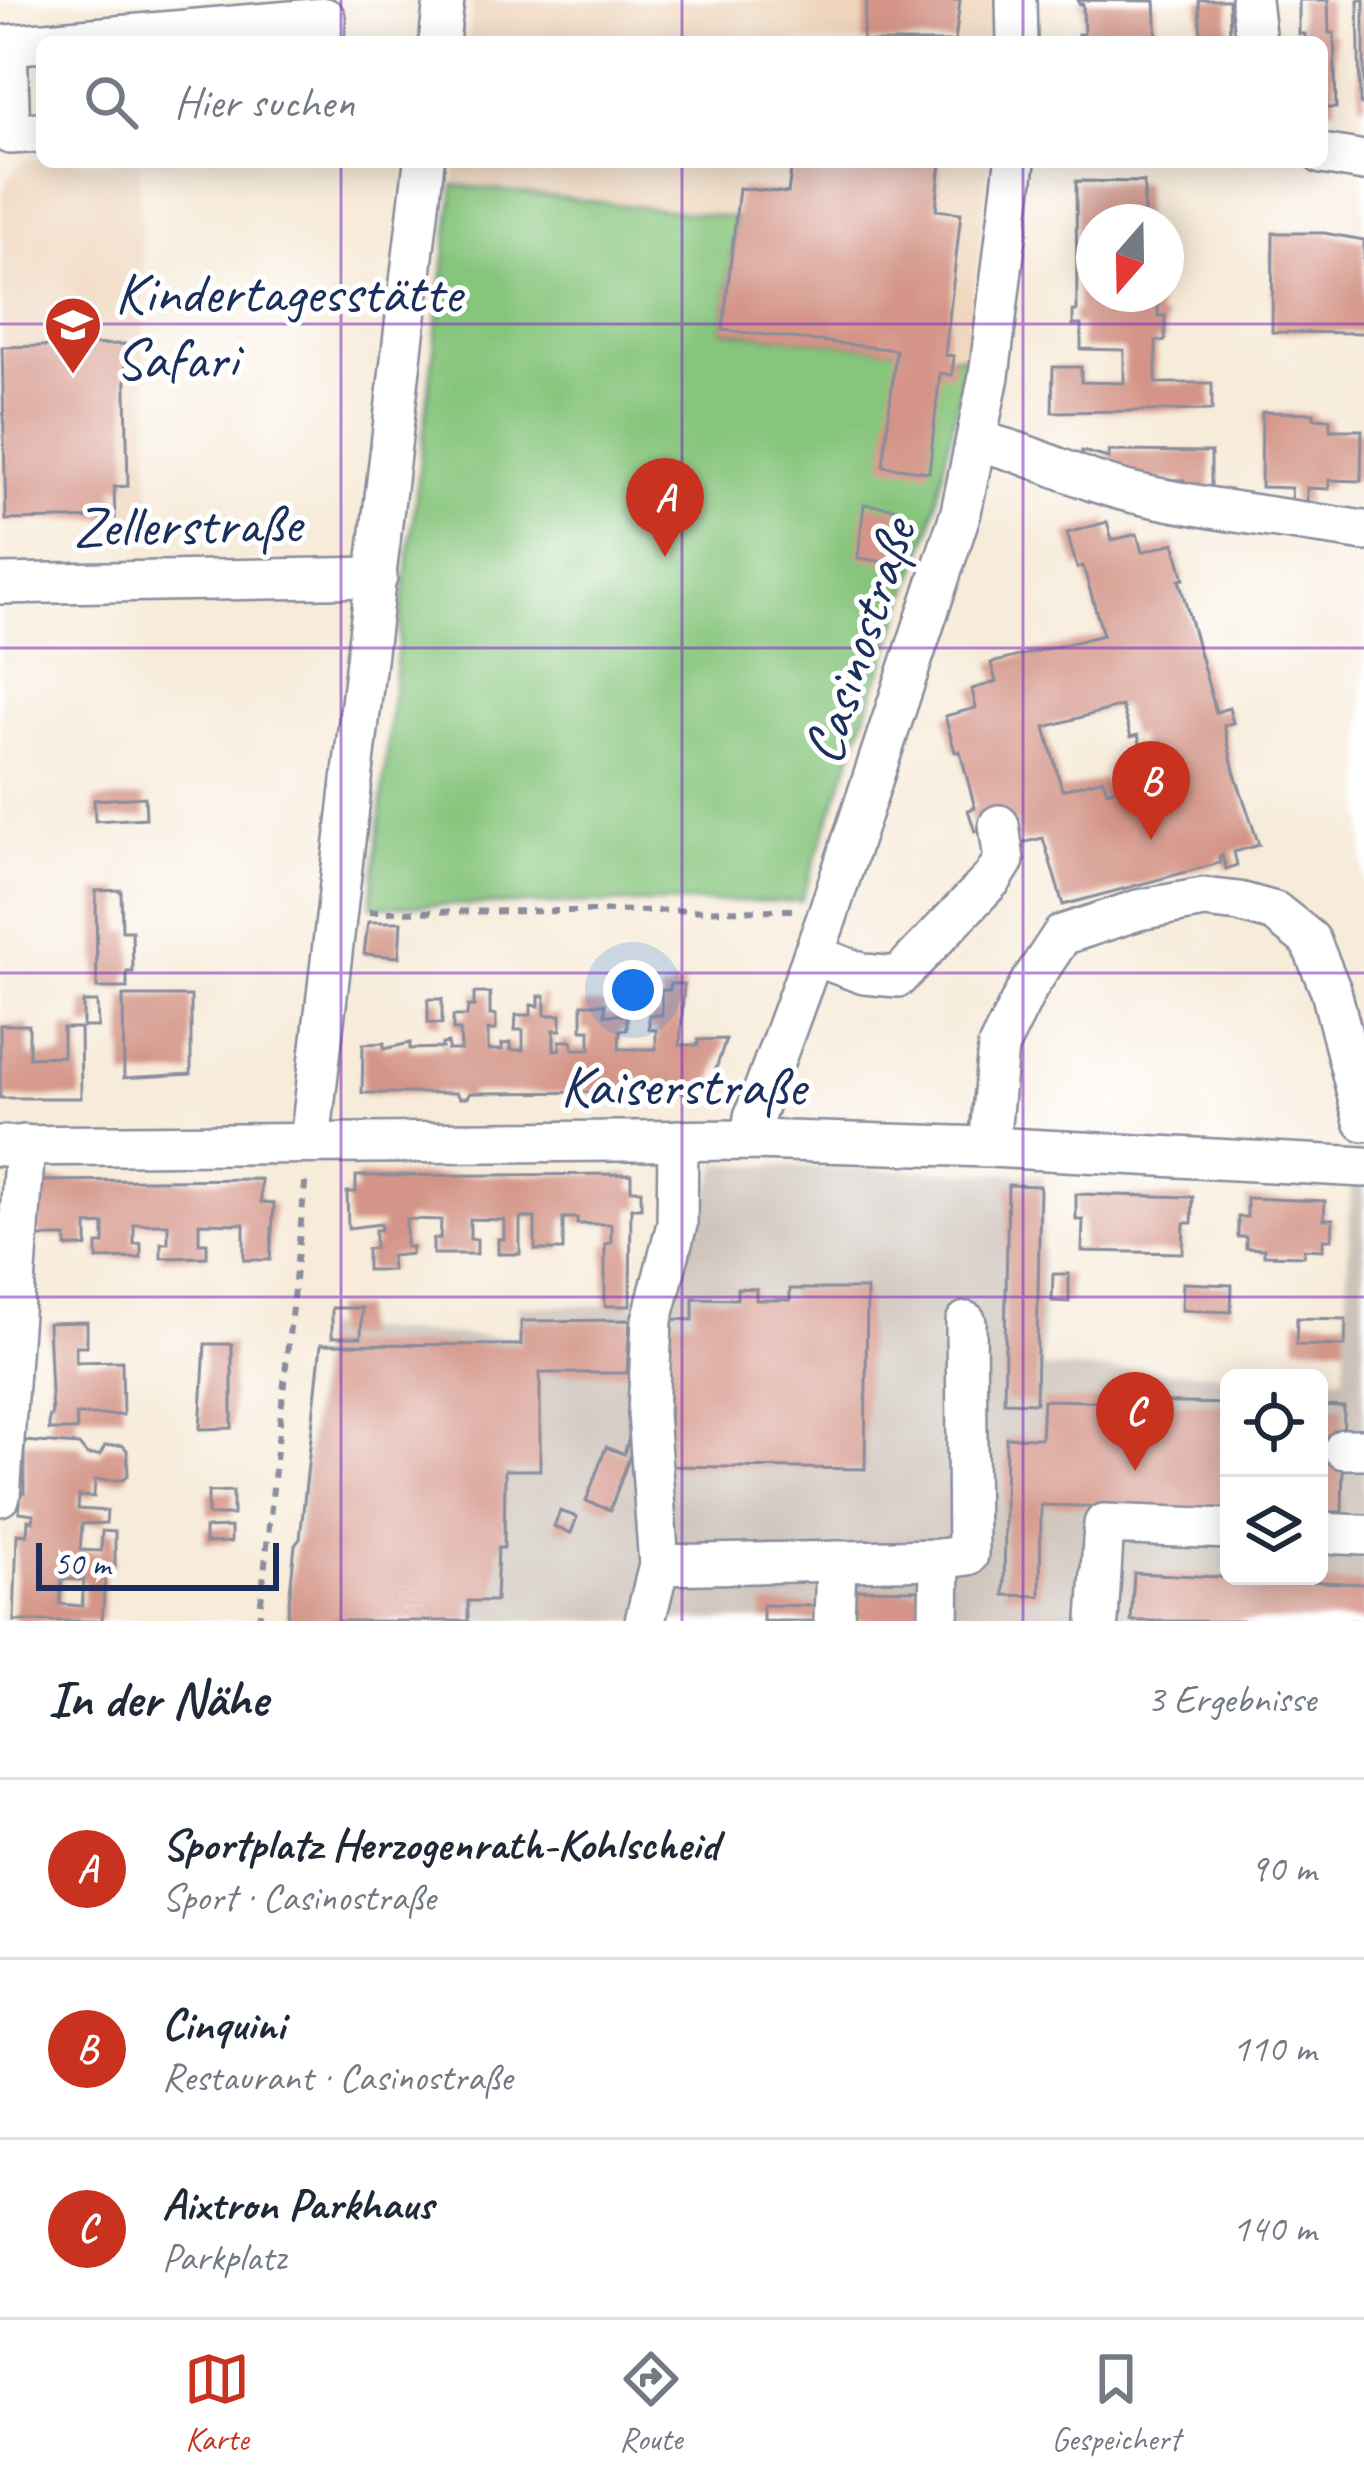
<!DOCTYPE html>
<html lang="de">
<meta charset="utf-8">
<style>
body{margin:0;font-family:Caveat,sans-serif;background:#f2f2f3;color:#1f2937}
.controls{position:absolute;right:36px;bottom:36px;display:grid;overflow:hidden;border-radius:18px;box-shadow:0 6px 30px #0003}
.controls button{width:108px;height:108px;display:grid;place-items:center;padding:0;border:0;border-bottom:3px solid #e0e1e3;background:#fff;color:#1f2937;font:60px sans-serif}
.compass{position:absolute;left:1076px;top:204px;width:108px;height:108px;border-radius:50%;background:#fff;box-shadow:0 6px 30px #0003;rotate:200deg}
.scale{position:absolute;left:36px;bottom:30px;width:243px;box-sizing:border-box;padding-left:12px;border:6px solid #1b2f5e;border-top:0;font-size:33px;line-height:42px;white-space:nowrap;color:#1b2f5e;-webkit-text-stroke:9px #fff;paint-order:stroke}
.you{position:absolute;left:633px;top:990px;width:42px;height:42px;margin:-30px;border:9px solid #fff;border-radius:50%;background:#1a73e8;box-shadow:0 0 0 18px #1a73e833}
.badge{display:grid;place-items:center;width:78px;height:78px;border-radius:50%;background:#c8321e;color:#fff;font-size:39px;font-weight:700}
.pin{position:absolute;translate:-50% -99px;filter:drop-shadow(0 3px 6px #0008)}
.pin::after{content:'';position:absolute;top:63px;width:42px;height:36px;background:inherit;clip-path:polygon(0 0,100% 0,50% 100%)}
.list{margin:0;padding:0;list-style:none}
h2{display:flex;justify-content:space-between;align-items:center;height:156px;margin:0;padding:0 48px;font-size:51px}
h2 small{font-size:39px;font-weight:400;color:#747a83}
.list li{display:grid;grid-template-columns:78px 1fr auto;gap:36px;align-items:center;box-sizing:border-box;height:180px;padding:0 48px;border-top:3px solid #e0e1e3}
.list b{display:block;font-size:45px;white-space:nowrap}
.list p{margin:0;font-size:39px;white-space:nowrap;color:#747a83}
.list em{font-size:39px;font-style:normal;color:#747a83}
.icon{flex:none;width:66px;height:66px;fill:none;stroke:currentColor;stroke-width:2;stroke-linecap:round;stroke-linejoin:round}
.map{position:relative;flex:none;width:1364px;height:1621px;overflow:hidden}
.search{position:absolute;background:#fff;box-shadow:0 6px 30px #0003;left:36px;right:36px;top:36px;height:132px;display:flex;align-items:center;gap:30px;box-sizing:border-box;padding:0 42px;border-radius:18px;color:#747a83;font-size:45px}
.sheet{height:696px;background:#fff}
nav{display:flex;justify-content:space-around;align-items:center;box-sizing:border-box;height:168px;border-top:3px solid #e0e1e3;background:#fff;font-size:33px;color:#747a83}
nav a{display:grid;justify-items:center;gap:6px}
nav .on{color:#c8321e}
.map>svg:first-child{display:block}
</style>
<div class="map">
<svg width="1364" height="1621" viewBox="0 0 1364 1621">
<rect width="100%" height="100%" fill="#fff"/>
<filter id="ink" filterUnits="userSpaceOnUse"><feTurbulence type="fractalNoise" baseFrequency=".00833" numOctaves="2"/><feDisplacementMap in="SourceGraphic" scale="24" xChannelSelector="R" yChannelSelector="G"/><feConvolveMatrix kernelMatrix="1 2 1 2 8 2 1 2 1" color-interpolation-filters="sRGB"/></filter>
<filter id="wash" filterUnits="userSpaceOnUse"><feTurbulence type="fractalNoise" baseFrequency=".004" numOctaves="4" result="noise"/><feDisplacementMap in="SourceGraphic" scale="48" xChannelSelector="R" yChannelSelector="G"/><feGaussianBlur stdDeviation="2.7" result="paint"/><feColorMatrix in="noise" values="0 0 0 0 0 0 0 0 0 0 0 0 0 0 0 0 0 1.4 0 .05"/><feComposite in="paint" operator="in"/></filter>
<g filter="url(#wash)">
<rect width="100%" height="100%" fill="#f7ebd9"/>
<g fill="#efd6bc">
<polygon points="473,0 994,0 994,42 468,42"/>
<polygon points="42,157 42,162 139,162 151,520 0,522 2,195 10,175 28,159"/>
<polygon points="456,162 989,162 967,357 723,331 735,218 454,185"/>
</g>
<path fill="#cdc2b9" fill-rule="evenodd" d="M719,1164L1043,1175L1042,1368L1344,1377L1351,1181L1364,1182V1621H286L321,1328L519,1338L518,1306L670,1304ZM1229,1378H1319V1576H1229Z"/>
<polygon fill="#86c57b" stroke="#507a6c" stroke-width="3" points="454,185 735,218 723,331 967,357 931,527 801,901 371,906 401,616"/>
<g id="blocks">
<g fill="#d49588" fill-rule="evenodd">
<polygon points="867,0 960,0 955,42 862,42"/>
<polygon points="1078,0 1155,1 1157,42 1078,42 1078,34 1084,34 1083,4 1079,4"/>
<polygon points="1199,0 1229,0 1230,42 1201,42"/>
<polygon points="1299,0 1328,0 1329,33 1334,33 1336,108 1322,108 1322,42 1305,42 1305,34 1299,34"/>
<polygon points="1358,0 1364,0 1364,104 1360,104"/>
<polygon points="792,162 941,162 936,210 961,213 945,355 954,356 952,375 940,373 929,472 883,466 896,350 723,330 739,188 788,193"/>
<polygon points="1076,181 1144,182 1144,222 1094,222 1094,294 1158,295 1158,316 1165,316 1165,341 1156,341 1156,383 1212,383 1212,410 1052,412 1053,367 1081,367 1081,382 1124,383 1124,350 1081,349 1081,325 1073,325 1073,311 1077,311"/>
<polygon points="1273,233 1324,233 1364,240 1364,333 1272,332"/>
<polygon points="125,344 128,486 114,487 115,518 6,520 2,347"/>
<polygon points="1262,412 1314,413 1314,418 1330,419 1330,430 1362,430 1361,481 1329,480 1329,489 1307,488 1307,503 1292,503 1291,488 1261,487"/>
<polygon points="1082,451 1109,458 1109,451 1211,452 1211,494 1184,494 1184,480 1109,479 1079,465"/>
<polygon points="864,504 899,509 893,563 858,558"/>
<path d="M1107,522L1112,540L1137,534L1142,552L1174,543L1184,579L1179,580L1216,712L1229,708L1233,723L1224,725L1234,771L1259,845L1234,852L1237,865L1226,869L1222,855L1219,857L1220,863L1063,905L1043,838L1021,843L1015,821L975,832L968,810L975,808L960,751L955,752L945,716L976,708L972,689L996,682L991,663L1103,635L1083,566L1077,568L1067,533ZM1122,706L1131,737L1138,735L1150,779L1107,791L1103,779L1062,790L1045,727Z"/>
<polygon points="145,797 146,818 95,821 94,800"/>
<polygon points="121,890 122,931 132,931 133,972 127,972 127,988 97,988 96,891"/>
<polygon points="368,922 401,922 399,957 364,954"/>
<polygon points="670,984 684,984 680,1045 698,1045 698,1040 726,1039 708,1092 700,1098 692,1098 690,1092 662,1092 658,1097 651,1092 470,1093 467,1098 459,1098 456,1093 362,1093 363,1044 384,1043 384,1049 410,1043 410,1049 442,1048 442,1044 448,1043 448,1050 461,1050 460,1030 453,1030 453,1016 467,1016 468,1006 474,1006 474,993 490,993 490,1015 496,1015 496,1030 488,1030 488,1050 502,1050 502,1044 511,1043 511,1050 523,1050 523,1030 515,1030 516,1015 531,1015 531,1005 539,1006 539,996 545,996 545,1015 561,1015 561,1030 554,1030 554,1050 560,1049 560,1041 572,1041 573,1049 590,1049 590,1030 582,1030 582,1004 605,1004 605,1015 627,1015 627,1030 620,1030 619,1049 656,1049 656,1030 649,1029 649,1015 662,1015 661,990 670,990"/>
<polygon points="123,996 191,996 191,1074 124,1078"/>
<polygon points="428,999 442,999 442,1024 428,1023"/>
<polygon points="83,1002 97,1002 98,1027 83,1027"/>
<polygon points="0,1025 29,1025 29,1057 63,1056 63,1028 80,1028 81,1098 0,1098"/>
<polygon points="631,1174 631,1190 641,1190 641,1208 631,1208 630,1306 605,1306 605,1244 611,1243 611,1224 577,1224 577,1218 563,1218 563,1250 535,1250 535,1218 520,1218 520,1254 498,1254 498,1239 504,1239 504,1220 470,1219 470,1239 477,1239 477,1254 433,1254 433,1239 440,1239 441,1220 406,1219 406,1247 412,1247 411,1254 391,1256 392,1270 367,1270 367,1249 375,1248 375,1230 381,1230 381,1224 348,1228 347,1192 356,1192 356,1176"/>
<polygon points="261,1179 261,1202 274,1203 270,1260 244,1260 244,1224 199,1223 199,1243 207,1243 207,1257 161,1258 161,1243 168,1243 168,1224 134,1224 134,1244 141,1243 141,1258 97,1259 97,1244 104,1244 104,1224 87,1225 87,1247 66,1247 66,1237 37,1237 42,1181"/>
<polygon points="1008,1185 1040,1186 1036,1403 1004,1402"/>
<polygon points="1076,1194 1193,1197 1192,1223 1184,1223 1183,1253 1082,1251 1083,1220 1076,1220"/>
<polygon points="1247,1198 1325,1201 1324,1219 1333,1219 1332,1239 1323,1239 1323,1250 1304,1249 1304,1256 1264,1255 1264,1249 1246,1248 1246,1237 1238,1237 1238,1217 1247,1217"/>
<polygon points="1053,1274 1069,1274 1069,1302 1052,1301"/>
<polygon points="1183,1283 1232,1285 1231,1312 1182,1310"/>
<polygon points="737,1288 756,1289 756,1300 790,1300 790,1289 867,1289 865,1469 669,1466 670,1319 693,1320 693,1298 737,1299"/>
<polygon points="332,1308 362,1308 361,1337 332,1337"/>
<polygon points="1297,1318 1346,1319 1345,1346 1296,1345"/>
<polygon points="630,1320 627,1373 540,1373 540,1470 505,1470 504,1548 498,1548 496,1601 468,1601 468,1621 287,1621 295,1545 300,1539 321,1344 521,1345 521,1321"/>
<polygon points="87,1322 87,1346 76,1346 76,1362 122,1361 123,1415 76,1415 77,1430 49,1430 49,1416 52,1416 48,1323"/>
<polygon points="205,1344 232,1344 232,1428 200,1429"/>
<polygon points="1043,1400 1229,1404 1229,1510 1041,1505 1040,1596 1004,1595 1006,1437 1041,1438"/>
<polygon points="1319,1406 1344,1407 1342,1512 1319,1512"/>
<polygon points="635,1418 643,1420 610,1510 586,1501 606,1447 624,1454"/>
<path d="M24,1441L79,1445L87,1455H100L105,1446L122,1445L127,1450L128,1475L123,1480H95L94,1497L79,1496L78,1509L107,1511L106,1523L82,1524L80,1550L101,1551L102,1531L115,1532V1566L106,1565L102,1621H14L17,1534L27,1535L28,1520L33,1521L34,1514L19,1512L21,1492L24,1493ZM62,1579L84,1580L82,1606L60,1604Z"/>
<polygon points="233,1491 233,1515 208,1515 208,1492"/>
<polygon points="560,1511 577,1517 571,1533 554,1527"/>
<polygon points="231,1527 231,1542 205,1543 205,1528"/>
<polygon points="1134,1573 1364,1584 1364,1621 1131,1621"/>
<polygon points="844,1589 922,1590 922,1621 844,1621"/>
<polygon points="763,1605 817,1606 817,1621 763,1621"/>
</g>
</g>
</g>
<g filter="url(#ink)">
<use href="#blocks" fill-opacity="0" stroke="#898d9c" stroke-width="3"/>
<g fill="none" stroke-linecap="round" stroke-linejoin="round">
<defs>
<g id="minor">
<polyline points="1016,0 1017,42"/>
<polyline points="1251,0 1256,42"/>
<polyline points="42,42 7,45 10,134 42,132"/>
<polyline points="46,42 325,18 324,42"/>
<polyline points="439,42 444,0"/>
<polyline points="1322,154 1364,161"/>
<path d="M976,441C1031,452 1079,481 1134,493C1210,510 1288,519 1364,531"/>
<polyline points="0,584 377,577"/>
<polyline points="813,955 864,974 898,977 992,879 1004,860 999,825"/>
<polyline points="752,1140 754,1117 826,920 961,512 989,376 1015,162"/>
<polyline points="310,1142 424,162"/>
<polyline points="0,1146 752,1140 989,1147 1364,1167"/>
<polyline points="989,1147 998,1047 1029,985 1062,935 1138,910 1204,898 1239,902 1275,912 1310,940 1331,991 1364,1121"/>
<polyline points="1344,1449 1364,1449"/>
<polyline points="0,1496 25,1145"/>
<polyline points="1319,1533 1364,1535"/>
<polyline points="659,1565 940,1559 968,1555 966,1322"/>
<polyline points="645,1621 659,1565 648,1414 652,1320 677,1224 678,1140"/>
<polyline points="834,1621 836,1561"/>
<polyline points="939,1621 940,1559"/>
<polyline points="1098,1621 1104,1524 1229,1529"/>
</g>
</defs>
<use href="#minor" stroke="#898d9c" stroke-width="44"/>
<g stroke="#898d9c" stroke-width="6" stroke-dasharray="9 9" stroke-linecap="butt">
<polyline points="369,912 794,910"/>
<polyline points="259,1621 306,1175"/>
</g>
<use href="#minor" stroke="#fff" stroke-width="39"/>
</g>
</g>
<path fill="none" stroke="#7b2cbf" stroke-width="3" stroke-opacity="0.55" d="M341,0V42M682,0V42M1023,0V42M341,162V1621M682,162V1621M1023,162V1621M0,324H1364M0,648H1364M0,973H1364M0,1297H1364"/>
<defs>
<symbol id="school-pin" viewBox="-11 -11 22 30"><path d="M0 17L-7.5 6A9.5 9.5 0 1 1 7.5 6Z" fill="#c8321e" stroke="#fff"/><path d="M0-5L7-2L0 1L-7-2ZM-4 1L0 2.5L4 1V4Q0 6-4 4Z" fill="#fff"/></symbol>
</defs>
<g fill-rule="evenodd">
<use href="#school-pin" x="40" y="292" width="66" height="90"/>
</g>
<g text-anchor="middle" stroke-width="10" stroke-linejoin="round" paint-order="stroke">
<g font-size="57" fill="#1b2f5e" stroke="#fff" text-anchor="start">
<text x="115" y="312">Kindertagesstätte<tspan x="115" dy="66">Safari</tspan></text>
</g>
<g font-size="57" fill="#1b2f5e" stroke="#fff">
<text transform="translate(187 524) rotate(-1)" y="20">Zellerstraße</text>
<text transform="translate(858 641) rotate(-72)" y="20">Casinostraße</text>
<text x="683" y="1105">Kaiserstraße</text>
</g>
</g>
</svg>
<div class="controls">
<button><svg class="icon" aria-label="locate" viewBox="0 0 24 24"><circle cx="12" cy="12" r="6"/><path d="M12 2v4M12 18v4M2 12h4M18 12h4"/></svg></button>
<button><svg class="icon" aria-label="layers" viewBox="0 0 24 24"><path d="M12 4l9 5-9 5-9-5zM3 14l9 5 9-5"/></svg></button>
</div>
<svg class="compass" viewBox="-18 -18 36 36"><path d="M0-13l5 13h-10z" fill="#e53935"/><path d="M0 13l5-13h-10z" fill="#747a83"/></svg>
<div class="scale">50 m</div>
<div class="you"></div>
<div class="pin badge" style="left:665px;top:557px">A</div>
<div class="pin badge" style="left:1151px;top:840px">B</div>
<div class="pin badge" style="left:1135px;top:1471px">C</div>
<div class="search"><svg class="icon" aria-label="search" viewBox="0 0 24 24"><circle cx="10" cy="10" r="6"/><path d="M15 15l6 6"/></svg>Hier suchen</div>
</div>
<section class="sheet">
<h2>In der Nähe<small>3 Ergebnisse</small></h2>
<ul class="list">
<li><span class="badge">A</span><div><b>Sportplatz Herzogenrath-Kohlscheid</b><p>Sport · Casinostraße</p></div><em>90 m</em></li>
<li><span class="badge">B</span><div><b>Cinquini</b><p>Restaurant · Casinostraße</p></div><em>110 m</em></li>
<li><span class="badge">C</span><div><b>Aixtron Parkhaus</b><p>Parkplatz</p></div><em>140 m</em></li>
</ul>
</section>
<nav>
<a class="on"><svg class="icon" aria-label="map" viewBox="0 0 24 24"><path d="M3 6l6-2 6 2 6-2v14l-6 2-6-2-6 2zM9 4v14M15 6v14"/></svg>Karte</a>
<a><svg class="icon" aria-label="directions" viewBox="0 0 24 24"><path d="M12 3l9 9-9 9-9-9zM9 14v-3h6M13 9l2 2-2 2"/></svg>Route</a>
<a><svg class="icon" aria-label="saved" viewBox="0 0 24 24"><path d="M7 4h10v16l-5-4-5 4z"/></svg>Gespeichert</a>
</nav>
